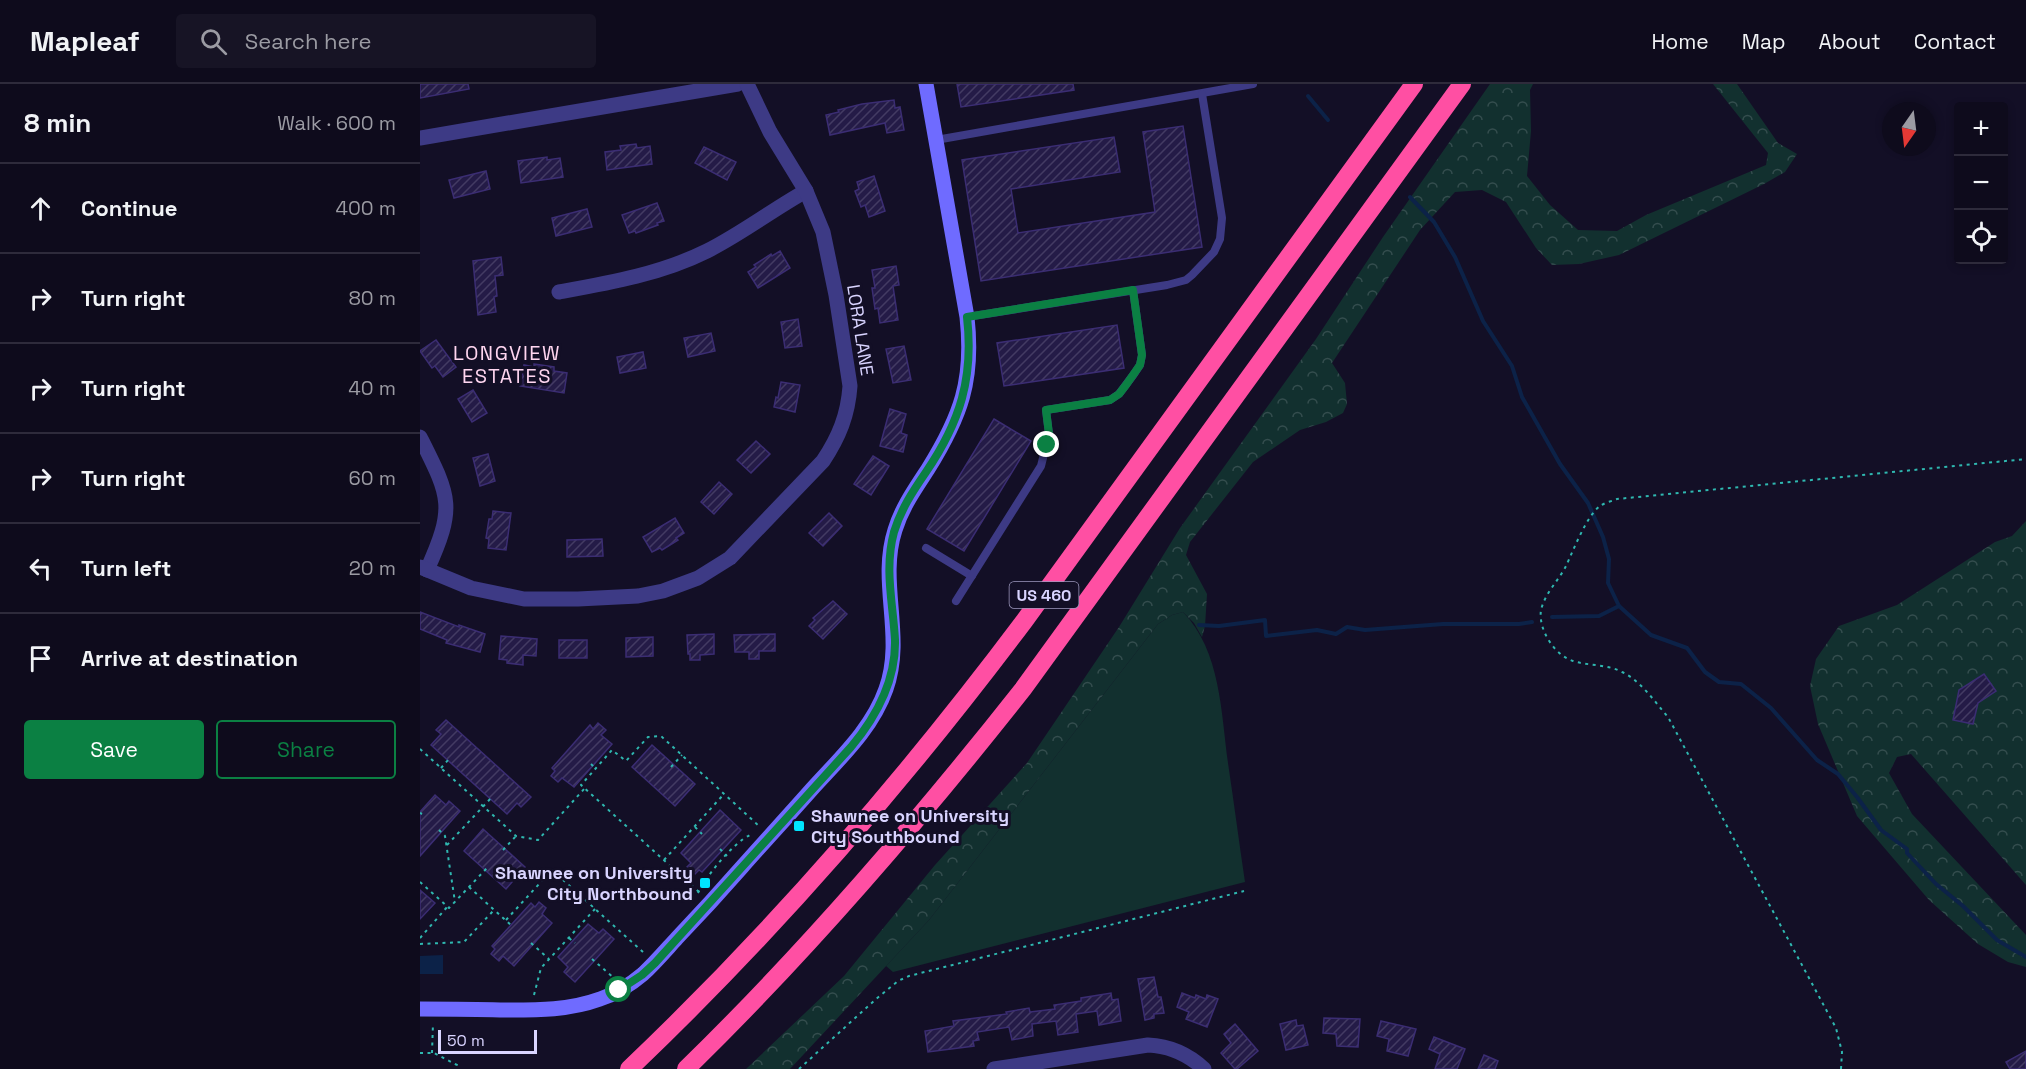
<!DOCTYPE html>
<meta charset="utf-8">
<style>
body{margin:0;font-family:"Space Grotesk",sans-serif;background:#171425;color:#f1f3f6}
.controls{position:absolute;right:18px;top:18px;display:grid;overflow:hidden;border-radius:6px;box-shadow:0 3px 9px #0003}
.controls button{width:54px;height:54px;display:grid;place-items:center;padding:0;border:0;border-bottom:2px solid #2e2b3b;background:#0e0b1c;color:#f1f3f6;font:30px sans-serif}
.compass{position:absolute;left:1462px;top:18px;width:54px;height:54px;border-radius:50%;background:#0e0b1c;box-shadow:0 3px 9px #0003;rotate:194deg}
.scale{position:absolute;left:18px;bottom:15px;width:99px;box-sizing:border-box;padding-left:6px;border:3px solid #d9d4ff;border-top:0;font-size:16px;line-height:21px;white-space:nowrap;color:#d9d4ff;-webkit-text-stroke:4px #130f26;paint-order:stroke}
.stop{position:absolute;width:18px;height:18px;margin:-14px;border:4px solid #0b8043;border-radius:50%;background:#fff}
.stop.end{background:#0b8043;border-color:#fff;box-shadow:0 2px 6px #0008}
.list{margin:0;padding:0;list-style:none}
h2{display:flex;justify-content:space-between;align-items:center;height:78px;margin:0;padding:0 24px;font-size:26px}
h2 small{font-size:20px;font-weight:400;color:#9b9ba3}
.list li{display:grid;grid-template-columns:39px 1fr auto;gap:18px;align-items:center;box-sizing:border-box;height:90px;padding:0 24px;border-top:2px solid #2e2b3b}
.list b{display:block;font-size:22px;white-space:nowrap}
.list em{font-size:20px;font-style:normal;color:#9b9ba3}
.actions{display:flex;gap:12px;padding:18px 24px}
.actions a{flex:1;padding:14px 0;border:2px solid #0b8043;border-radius:6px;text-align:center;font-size:21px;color:#0b8043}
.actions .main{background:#0b8043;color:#fff}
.icon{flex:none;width:33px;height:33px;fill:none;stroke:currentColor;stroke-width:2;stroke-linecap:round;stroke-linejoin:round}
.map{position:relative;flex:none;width:1606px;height:985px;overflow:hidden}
header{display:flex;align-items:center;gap:36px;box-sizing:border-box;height:84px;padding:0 30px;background:#0e0b1c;border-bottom:2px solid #2e2b3b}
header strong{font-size:28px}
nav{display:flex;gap:33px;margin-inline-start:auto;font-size:21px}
.search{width:420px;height:54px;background:#171425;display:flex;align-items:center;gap:15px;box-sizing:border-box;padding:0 21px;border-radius:6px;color:#9b9ba3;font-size:22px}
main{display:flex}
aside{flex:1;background:#0e0b1c}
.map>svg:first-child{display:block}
</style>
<header>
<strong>Mapleaf</strong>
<div class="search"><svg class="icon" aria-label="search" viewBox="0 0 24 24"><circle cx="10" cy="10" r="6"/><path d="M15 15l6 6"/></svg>Search here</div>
<nav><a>Home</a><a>Map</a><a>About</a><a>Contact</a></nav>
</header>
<main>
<aside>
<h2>8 min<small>Walk · 600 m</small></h2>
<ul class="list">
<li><svg class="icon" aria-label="ahead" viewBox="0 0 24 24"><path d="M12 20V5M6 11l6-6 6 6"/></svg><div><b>Continue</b></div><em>400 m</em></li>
<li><svg class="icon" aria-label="right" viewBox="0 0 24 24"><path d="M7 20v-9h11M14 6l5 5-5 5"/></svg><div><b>Turn right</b></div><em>80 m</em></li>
<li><svg class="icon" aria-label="right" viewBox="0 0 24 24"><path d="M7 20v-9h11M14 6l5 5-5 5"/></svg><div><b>Turn right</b></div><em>40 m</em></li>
<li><svg class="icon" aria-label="right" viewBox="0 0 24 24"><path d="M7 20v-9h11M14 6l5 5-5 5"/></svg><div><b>Turn right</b></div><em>60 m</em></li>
<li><svg class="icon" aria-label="left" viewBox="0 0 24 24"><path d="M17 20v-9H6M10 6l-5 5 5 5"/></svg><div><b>Turn left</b></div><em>20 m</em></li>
<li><svg class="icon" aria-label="arrive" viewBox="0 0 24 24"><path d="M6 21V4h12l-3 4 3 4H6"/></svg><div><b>Arrive at destination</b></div></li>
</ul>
<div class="actions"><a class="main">Save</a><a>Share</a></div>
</aside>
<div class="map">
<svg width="1606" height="985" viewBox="0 0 1606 985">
<defs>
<pattern id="forest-crowns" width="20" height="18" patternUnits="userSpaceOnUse" patternTransform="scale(1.5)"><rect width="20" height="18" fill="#12302f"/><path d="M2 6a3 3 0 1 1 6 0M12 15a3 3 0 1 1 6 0" fill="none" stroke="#344d4e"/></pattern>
<pattern id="building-hatch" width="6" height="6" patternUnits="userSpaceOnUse" patternTransform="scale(1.5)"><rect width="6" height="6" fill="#241b47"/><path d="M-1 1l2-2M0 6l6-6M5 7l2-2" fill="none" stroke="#433b63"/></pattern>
</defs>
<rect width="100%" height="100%" fill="#130f26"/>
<path fill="#12302f" d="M763,528C801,567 801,629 808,679C814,719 819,758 825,798L473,888L466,882L509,836L738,540L752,531Z"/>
<g fill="url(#forest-crowns)" fill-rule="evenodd">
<polygon points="1070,0 1113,0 1110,6 1111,47 1107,92 1130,121 1158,146 1197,147 1226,131 1346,81 1348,69 1293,0 1317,0 1358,59 1377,70 1365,88 1344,100 1199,171 1159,180 1132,181 1116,164 1086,118 1062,106 1035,108 1000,146 912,279 925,299 927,320 923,329 906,338 880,346 833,378 770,458 766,471 787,510 785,542 782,553 774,539 763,528 752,531 738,540 509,836 370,985 326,985 424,892 515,781 607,679 699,543 760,444 896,255 963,153"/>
<path d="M1606,437V801L1491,670L1477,673L1469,689L1492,730L1606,851V883L1588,878L1558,860L1509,816L1437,732L1398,640L1390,602L1396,575L1419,542L1477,521L1575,458L1592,452ZM1564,590L1575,607L1558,619L1553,640L1533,636L1539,606Z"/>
</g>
<polygon fill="#0c2248" points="23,871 23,890 0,890 0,872"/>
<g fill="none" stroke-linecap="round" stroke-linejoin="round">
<g stroke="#0c2248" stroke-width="4">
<polyline points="888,12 908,36"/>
<polyline points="990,113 1014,138 1035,173 1063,237 1092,282 1102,313 1140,380 1168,419 1183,453 1189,475 1188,499 1199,522 1231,551 1267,564 1285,588 1299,598 1321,600 1351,624 1397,676 1418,690 1437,713 1461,746 1487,765 1487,769 1516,800 1543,822 1577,856 1606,873"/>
<polyline points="1132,533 1179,532 1199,522"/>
<polyline points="779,541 799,542 845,536 846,552 897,546 916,550 927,543 945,546 1023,540 1099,540 1112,538"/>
</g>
</g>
<g fill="url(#building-hatch)" stroke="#3b2d73" stroke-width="1.5">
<polygon points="0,0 48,0 49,5 0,14"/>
<polygon points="537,0 653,0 654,6 541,23"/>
<polygon points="474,16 475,24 480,23 484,46 467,49 465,39 410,51 406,31 419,28 418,26 442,20"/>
<polygon points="763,42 782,163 561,197 542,76 694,53 700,88 591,105 598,149 735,128 723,48"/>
<polygon points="216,60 217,64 230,62 232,80 187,86 185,68 201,66 200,62"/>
<polygon points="284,63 316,78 307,96 275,79"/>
<polygon points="127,73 127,76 140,74 143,93 101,99 98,77"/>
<polygon points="66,87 70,105 34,114 29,96"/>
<polygon points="454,92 465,127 449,133 445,121 441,123 435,107 439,105 437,98"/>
<polygon points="237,119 244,137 237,139 238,141 216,149 215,147 209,149 202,131"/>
<polygon points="167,125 172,143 136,152 132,134"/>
<polygon points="360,167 370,184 338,204 328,188 336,183 334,181 351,170 352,172"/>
<polygon points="81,173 83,191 75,192 77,212 74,213 76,228 58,231 53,177"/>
<polygon points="476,182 479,201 473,202 478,236 460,239 458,224 455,225 452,204 455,204 452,186"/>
<polygon points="378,235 382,262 365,264 361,238"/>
<polygon points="697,241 704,284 584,302 577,259"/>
<polygon points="291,249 295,267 268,273 264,254"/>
<polygon points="16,256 36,283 23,293 15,282 12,284 0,267"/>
<polygon points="484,262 491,296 473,299 466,265"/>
<polygon points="223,268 226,284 200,289 197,273"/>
<polygon points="114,280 134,283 134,287 147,289 144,309 100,302 104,281 114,283"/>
<polygon points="361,298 380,301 375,328 354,323 356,313 358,314"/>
<polygon points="53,306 67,329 52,338 38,315"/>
<polygon points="470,325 486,330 481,349 487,351 483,368 460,362"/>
<polygon points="574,335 611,357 544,467 507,445"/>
<polygon points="336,357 350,370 331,389 317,376"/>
<polygon points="68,370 75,397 60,402 53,374"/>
<polygon points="453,372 469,382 451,411 434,400"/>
<polygon points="299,398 312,410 294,430 281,418"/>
<polygon points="73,427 91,429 86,466 68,464 69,455 66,454 69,435 72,435"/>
<polygon points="409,429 422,442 403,462 389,449"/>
<polygon points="255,434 264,449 256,454 258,456 242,466 240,464 232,468 223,453"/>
<polygon points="182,455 183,472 147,473 147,456"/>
<polygon points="413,517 427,530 403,555 389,542 395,536 393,534"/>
<polygon points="0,528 39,543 39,541 65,550 60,568 26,559 27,556 0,545"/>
<polygon points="294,550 294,570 280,571 280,576 270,576 270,570 268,570 267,551"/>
<polygon points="355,550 355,567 339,567 339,575 329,575 329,568 315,568 314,551"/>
<polygon points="81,552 117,555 116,572 103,571 103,581 87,579 87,576 79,575"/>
<polygon points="233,553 233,572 206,573 206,554"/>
<rect x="139" y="556" width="28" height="18"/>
<polygon points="1564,590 1576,607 1558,619 1553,640 1533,636 1539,606"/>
<polygon points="26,636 111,713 101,723 97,719 87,730 11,661 21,650 16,646"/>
<polygon points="178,639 186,646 181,651 192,660 154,703 142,694 138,698 131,692 135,687 132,684 170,641 173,645"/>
<polygon points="232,661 275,700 255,722 212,683"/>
<polygon points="15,711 26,721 29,717 40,727 0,772 0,728"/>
<polygon points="300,726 321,746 282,788 279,786 275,790 267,783 271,779 261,769"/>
<polygon points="63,745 105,783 86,805 44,767"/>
<polygon points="0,806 15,819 0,835"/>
<polygon points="119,818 126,824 122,830 132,839 94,882 83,872 79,877 71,870 75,865 72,862 111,819 115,823"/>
<polygon points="168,840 179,849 183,845 194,855 155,898 144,888 148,883 138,873"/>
<polygon points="734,893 738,913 741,913 744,929 734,930 734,934 725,936 718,895"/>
<polygon points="691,909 692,916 698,915 701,937 679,941 677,927 656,930 658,948 638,951 636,937 612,940 613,952 592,956 589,943 557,948 559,956 553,957 554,962 508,968 505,947 534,942 533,937 587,930 586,928 609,924 610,928 635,925 634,921 661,917 661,914"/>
<polygon points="762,909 775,914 776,911 786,915 787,911 798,915 787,943 766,935 769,928 757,923"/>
<polygon points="904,934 940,935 938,963 917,962 916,950 903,949"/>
<polygon points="876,936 877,942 883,941 888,961 866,966 860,940"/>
<polygon points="961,937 996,945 988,972 967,967 969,955 957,952"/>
<polygon points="815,940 838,967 817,985 815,985 801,969 811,959 804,950"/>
<polygon points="1014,953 1045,965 1037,985 1015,985 1020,970 1009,965"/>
<polygon points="1606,967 1606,985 1590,985 1586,978"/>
<polygon points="1064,971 1078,977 1075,985 1058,985"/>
</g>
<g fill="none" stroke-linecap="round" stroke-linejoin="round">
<g stroke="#2fb8b0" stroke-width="2" stroke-dasharray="3 4.5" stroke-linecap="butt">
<polyline points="0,665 96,752 118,756 165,704"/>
<polyline points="171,680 175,684"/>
<polyline points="251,683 262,671"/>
<polyline points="21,684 29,675"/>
<polyline points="0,729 2,730"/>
<polyline points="275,743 282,750"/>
<polyline points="19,746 25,752 35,818"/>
<polyline points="27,761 72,713"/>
<polyline points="300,765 307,772"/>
<polyline points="83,766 96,752"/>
<polyline points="244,776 304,710"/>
<polyline points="0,798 29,824 67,784"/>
<polyline points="49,803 93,843"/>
<polyline points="279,808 161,701 192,666 206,677 228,653 241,652 339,742"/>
<path d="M278,809C286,792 313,759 330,751"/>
<polyline points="86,836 132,786 224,869"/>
<polyline points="0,854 28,822"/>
<polyline points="149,854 155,859"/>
<polyline points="111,859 129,875"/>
<polyline points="0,860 44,858 74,826"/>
<polyline points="172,875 194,894"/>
<polyline points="114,911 121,884 175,825"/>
<polyline points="0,969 14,969 37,981 37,985"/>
<polyline points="12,969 13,939"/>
<polyline points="379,985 456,915 478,897 489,892 824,807"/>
<path d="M1421,985L1422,968L1416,944L1248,633C1234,617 1221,597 1202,588C1187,580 1169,582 1153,577C1134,571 1118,545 1121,526C1125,509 1139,496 1146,482C1153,467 1167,431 1180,422C1184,419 1192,417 1197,415L1606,375"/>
</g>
<g stroke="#3d3a85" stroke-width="8">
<polyline points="516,56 833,0"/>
<polyline points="547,233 747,201 766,196 772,191 794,168 800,155 802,134 782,10"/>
<polyline points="506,464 552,492"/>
<polyline points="536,517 621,382 629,350 626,326 690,316 699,310 714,290 720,281 722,271 713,206"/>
</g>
<g stroke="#3d3a85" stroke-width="15">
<polyline points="0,54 318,0"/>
<path d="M139,208C189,199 241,190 287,167C321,150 352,126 386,107"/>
<path d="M0,353C30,413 36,422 7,486"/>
<path d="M0,483L51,504L104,515H158L218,512L243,507L278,494L310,474L403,377C419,353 428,331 430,302L416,211L403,148L386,107L350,48L327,0"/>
<path d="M574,985L728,961C750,962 768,970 784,985"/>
</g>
<path stroke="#6f6bff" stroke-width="15" d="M0,925C27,925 54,925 80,926C114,926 147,927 180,915C195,910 210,901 223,890C235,879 246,866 257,854C279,831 301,807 322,783C345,757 369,731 392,705C420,674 452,645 466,605C485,552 458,499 475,446C482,423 495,405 508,385C541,332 554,296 547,233L506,0"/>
<g stroke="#ff4fa3" stroke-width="18">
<path d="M209,985C354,847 485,696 605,536L994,0"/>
<path d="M266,985C388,866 498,738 603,605L1042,0"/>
</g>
</g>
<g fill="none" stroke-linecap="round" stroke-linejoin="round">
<path stroke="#0b8043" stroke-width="8" d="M199,906L222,891L235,879L431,663C456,633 476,597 475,556C473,519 464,485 474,448C481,425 493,407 506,388C540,338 554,294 547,233L713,206L722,271L720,281L706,301L699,310L690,316L626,326L629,350L627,361"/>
</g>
<g fill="#00e5ff" stroke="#130f26" stroke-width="2">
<rect x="373" y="736" width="12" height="12" rx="3"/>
<rect x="279" y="793" width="12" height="12" rx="3"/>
</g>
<g text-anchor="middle" stroke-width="6" stroke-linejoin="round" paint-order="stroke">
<rect fill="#130f26" stroke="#9e99be" stroke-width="1.5" x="589.5" y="498" width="69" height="26" rx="4.5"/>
<g font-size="16" font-weight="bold" fill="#d9d4ff">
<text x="624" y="517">US 460</text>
</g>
<g font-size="18" fill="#d9d4ff" stroke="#130f26">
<text transform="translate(440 246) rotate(81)" y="6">LORA LANE</text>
</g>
<g font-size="18" font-weight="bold" fill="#d9d4ff" stroke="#130f26" text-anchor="start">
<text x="391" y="738">Shawnee on University<tspan x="391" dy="21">City Southbound</tspan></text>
<text x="273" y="795" text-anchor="end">Shawnee on University<tspan x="273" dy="21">City Northbound</tspan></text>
</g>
<g font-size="20" letter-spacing="1.5" fill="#ffd6f0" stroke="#130f26">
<text x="87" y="276">LONGVIEW<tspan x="87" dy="23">ESTATES</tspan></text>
</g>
</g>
</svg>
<div class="controls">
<button>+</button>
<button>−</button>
<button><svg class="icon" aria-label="locate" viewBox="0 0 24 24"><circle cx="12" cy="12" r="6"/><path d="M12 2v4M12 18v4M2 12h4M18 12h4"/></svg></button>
</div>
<svg class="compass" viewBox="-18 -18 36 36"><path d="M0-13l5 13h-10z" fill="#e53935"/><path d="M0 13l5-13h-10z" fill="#9b9ba3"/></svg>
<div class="scale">50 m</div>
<div class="stop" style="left:199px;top:906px"></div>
<div class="stop end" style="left:627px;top:361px"></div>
</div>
</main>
